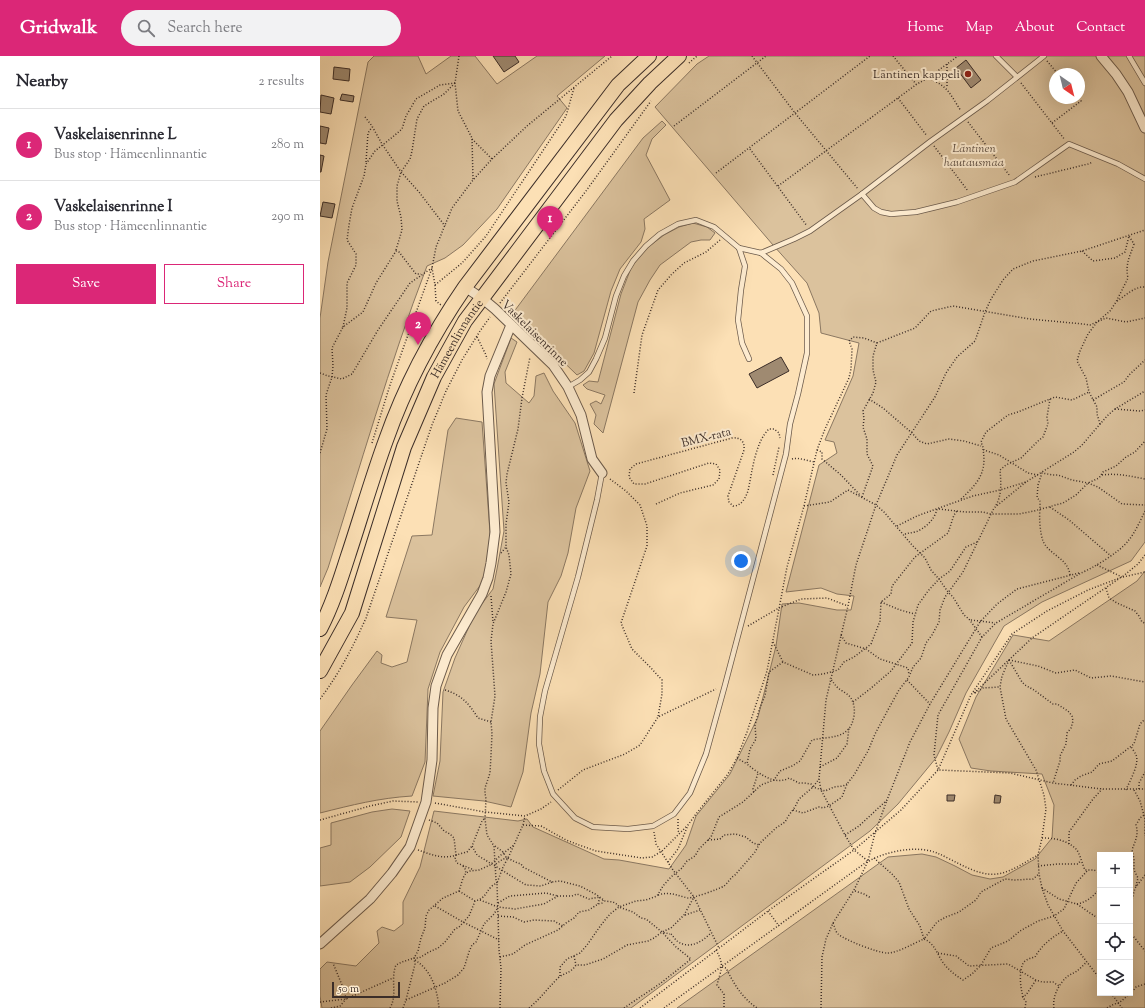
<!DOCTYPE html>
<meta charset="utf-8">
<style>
body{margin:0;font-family:"Sorts Mill Goudy",serif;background:#f2f2f3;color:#2b2b33}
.controls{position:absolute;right:12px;bottom:12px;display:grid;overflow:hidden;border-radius:0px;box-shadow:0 4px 16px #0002}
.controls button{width:36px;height:36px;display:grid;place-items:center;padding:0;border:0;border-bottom:1px solid #e1e1e2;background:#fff;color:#2b2b33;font:20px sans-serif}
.compass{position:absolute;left:729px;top:12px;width:36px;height:36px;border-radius:50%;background:#fff;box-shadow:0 4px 16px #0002;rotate:145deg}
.scale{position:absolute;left:12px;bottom:10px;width:68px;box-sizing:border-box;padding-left:4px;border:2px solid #3b2d28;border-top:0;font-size:11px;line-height:14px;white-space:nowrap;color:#3b2d28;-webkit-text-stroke:3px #fdebcf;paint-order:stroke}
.you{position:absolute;left:421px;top:505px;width:14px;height:14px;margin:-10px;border:3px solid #fff;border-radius:50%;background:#1a73e8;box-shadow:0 0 0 6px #1a73e833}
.badge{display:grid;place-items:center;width:26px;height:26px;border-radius:50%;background:#db2777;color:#fff;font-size:13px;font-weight:700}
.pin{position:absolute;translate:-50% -33px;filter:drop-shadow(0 1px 2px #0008)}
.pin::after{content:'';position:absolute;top:21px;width:14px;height:12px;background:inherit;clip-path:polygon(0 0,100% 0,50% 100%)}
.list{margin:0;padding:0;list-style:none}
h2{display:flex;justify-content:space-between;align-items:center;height:52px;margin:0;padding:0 16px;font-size:17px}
h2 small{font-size:13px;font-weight:400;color:#7c7c81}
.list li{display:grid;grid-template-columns:26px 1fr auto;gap:12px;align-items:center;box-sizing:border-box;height:72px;padding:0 16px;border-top:1px solid #e1e1e2}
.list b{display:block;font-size:15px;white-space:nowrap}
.list p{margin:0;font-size:13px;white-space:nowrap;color:#7c7c81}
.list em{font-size:13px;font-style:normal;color:#7c7c81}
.actions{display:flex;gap:8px;padding:12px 16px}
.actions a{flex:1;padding:9px 0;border:1px solid #db2777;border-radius:0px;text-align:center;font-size:14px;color:#db2777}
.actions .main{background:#db2777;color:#fff}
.icon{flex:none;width:22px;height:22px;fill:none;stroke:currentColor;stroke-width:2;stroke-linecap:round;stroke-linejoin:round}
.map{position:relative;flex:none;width:825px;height:952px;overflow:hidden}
header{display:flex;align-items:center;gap:24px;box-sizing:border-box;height:56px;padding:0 20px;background:#db2777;color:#fff}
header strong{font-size:19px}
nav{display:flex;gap:22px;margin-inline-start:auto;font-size:14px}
.search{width:280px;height:36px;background:#f2f2f3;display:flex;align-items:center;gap:10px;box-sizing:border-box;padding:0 14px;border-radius:22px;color:#7c7c81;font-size:15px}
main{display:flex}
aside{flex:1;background:#fff}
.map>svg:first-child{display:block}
</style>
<header>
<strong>Gridwalk</strong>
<div class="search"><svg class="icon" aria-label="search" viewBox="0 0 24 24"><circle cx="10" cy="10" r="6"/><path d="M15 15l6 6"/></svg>Search here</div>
<nav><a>Home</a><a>Map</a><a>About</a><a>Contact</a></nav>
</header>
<main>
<aside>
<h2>Nearby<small>2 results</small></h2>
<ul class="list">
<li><span class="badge">1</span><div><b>Vaskelaisenrinne L</b><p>Bus stop · Hämeenlinnantie</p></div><em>280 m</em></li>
<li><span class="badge">2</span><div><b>Vaskelaisenrinne I</b><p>Bus stop · Hämeenlinnantie</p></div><em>290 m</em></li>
</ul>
<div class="actions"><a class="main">Save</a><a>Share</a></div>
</aside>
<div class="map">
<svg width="825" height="952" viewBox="0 0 825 952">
<rect width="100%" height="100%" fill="#fce0b5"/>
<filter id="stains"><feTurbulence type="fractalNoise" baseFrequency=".005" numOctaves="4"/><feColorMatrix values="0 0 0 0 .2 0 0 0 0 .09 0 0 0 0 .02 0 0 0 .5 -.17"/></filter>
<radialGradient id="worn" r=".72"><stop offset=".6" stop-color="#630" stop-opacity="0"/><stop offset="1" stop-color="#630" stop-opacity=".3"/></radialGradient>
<g fill="#dbc29d" stroke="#8b7862" fill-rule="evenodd">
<path d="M54,0H98L106,18L131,0H155L177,28L217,0H285L237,40L247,52L177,153L143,189L125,202L107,210C69,309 40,411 8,512L0,531V262L8,206L48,6Z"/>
<path d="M389,0H825V486L811,505L722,546L684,570L646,637L629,676L616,702L578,748L550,775L311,952H2L0,940V913L7,906L36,910L59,887L57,875L62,871L74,875L83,868V846L100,811L114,755L198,765L207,763L213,771L284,803L299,804L349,813L366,789L376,760L410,718L438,661L456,590L462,548L479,547L517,554H531L534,540L517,538L501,532L466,536L499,409L517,397L514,386L505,384L533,320L539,287L501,277L499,257L487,227L453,189L335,51L377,8ZM735,18H759V42H735Z"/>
<polygon points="342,65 346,69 332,83 326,99 350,144 324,163 325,173 321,186 300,213 291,235 274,297 264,315 257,319 193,257 323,82"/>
<polygon points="373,167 387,171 395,177 390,184 381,184 371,186 340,209 330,224 318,246 283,377 274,368 276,359 270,348 276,345 281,348 285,339 267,333 263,329 269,325 278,326 301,238 311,212 323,195 344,179 359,171"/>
<polygon points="191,282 197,286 185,316 186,327 209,347 214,340 216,320 224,317 233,335 255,367 270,415 256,452 248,497 241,520 228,546 220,618 211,657 203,716 191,751 164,745 113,740 120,705 123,636 135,602 155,557 173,533 177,513 184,475 174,328"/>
<path d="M136,362L162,366L170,477L167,513L162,527L144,551L120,596L108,633L105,706L92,740C59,742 32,749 0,757V675L32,629L57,595L62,599L61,607L72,611L87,606L97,564L66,561L92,480L112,479L128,374Z"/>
<path d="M825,515V952H357L568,801L602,798L616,801L635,810L652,819L670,823L683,821L715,803L732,782L734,749L722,718L671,715L651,712L639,683L656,641L693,579L729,585L817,525ZM780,799H810V937H780Z"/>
<polygon points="72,753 90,755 81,781 50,811 30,826 0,830 0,792 11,789 11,767 52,756"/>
</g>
<g fill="#9f8a71" stroke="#3b2d28">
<polygon points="173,0 195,0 199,6 184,16"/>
<polygon points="646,4 661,24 651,32 636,12"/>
<polygon points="14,11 30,13 29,25 13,23"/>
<polygon points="22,38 34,40 33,46 20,44"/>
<polygon points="1,39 14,42 11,58 0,56"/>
<polygon points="0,70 9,72 6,88 0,87"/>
<polygon points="0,99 4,100 1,116 0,116"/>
<polygon points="3,146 15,148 12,162 0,160"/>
<polygon points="461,301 469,315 437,332 429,318"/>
<polygon points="627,739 635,739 634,745 627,745"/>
<polygon points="675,739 681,740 680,747 674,747"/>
</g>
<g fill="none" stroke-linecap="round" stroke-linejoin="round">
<defs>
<g id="service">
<polyline points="676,0 697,21"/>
<polyline points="809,0 825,27"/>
<polyline points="542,138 554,152 561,156 571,158 596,156 637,146 695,126 749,88 798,108 825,123"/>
<polyline points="419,192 441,197 474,183 490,175 542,138 611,85 667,45 724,0"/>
<polyline points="248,331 260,324 269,316 276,303 285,282 296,240 304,220 313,205 326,190 340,178 358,168 376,164 394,171 419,192 425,210 421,234 418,264 422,287 429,303"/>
<polyline points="282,417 277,444 258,521 225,635 220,661 219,688 224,715 233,738 255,762 273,771 308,773 333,770 354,758 370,737 386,698 405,629 466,398 470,368 478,338 487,297 487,260 472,227 461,213 441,197"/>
</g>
<g id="minor">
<polyline points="781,0 796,18 808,36 825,72"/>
<polyline points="145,231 163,243 175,253 233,309 248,331 261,359 272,403 282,417"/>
<polyline points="0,888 50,843 72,817 90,791 106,746 112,704 113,652 116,630 127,599 162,538 168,522 171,507 175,476 167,336 170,320 191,269"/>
</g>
<g id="primary">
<path d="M0,573C12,550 20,525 28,500C41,461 52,422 66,384C85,330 112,279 145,231L298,29L329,0"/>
<path id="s1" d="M0,615L32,557L84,391L114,321L145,265L296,64L330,27L359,0"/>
</g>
</defs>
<use href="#service" stroke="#6b5a4b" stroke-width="6"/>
<use href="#minor" stroke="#6b5a4b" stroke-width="11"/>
<use href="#primary" stroke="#3b2d28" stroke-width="16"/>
<g stroke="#3b2d28" stroke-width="1.5" stroke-dasharray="1 2" stroke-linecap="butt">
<polyline points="139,0 135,27 138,55 152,82 153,124"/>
<polyline points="432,0 475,57 538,133"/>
<polyline points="573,0 596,28"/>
<polyline points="727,5 738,18"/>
<polyline points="369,7 377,0"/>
<polyline points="627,8 627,32"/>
<path d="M608,22C628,30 630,38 641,55"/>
<polyline points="701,27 745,84"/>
<polyline points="578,42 607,80"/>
<polyline points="45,61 52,70 62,88 81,116 99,136 125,170"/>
<polyline points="648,66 690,120"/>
<polyline points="732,67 761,45 759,42"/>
<polyline points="354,70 446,0"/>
<polyline points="152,83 172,103"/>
<polyline points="614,90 648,135"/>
<polyline points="430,93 487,170"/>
<polyline points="46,106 48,77 52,71"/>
<polyline points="396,117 550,0"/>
<polyline points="715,121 768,108 773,106"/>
<polyline points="458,130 597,28 608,22 638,0"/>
<polyline points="76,194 82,174 81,161 77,145 77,130 81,116 90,103 92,95 97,63 104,50 124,38 135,27"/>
<polyline points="762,195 773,205 795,202 805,196 809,180"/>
<polyline points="115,229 142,207 166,180 246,60 254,32"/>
<path d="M797,245C805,240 815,230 825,231"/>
<polyline points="180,247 266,135 331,45"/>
<polyline points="23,271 27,252 27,227 36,209 36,198 27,184 29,169 32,152 44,120 46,108 55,95 75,79 82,73 86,60 96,43 120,29 135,27"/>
<polyline points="157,281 166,299 167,303"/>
<polyline points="0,317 8,320 22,323 32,318 58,274 90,227 112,212 115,229 116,245 121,249"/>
<polyline points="314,337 322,279 338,234 351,219 364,207 386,196 400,184"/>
<polyline points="549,343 563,352 592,377 599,385 607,388 629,383 644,385 661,390"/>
<polyline points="773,344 804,326 809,319 825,304"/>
<polyline points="795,353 820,355 825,354"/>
<path d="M780,368L777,358V351L769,336L766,322L757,305L760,295L768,278L777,266L790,255L796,246L808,222C805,208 810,200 814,188L809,180"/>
<polyline points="52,387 70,329 112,212 116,191 132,152 153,124 172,103 207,70 292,0"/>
<polyline points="497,394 502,396 502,403 521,419 540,439"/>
<polyline points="0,397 7,373 6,339 12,321 13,310 12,292 23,271 43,256 56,227 76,195 79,196 96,218 101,218"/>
<path d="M472,403C479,401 487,405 495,406"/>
<polyline points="453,419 459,391"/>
<polyline points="718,419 708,417 679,399 664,394 661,386 666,376 688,359 698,356 735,341 752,344 769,336"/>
<path d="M782,419C796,417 810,420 825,423"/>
<polyline points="290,423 306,435 320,449 327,470 327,490 301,567 312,593 331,612 342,624 342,638 338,661"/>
<polyline points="542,441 553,410 547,398 547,383 543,371 544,363 543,355 553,337 556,326 553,314 553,300 557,287 595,272 611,255 633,250 710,263 763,268 770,269 786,262 806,266 825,262"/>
<path d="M641,443C658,427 667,417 663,393"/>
<path d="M336,448L360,437L393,429L399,423L400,414L396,408L389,407L325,428H314L309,421L310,413L316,408L412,382C420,381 425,385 424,394L408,440L409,446L413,450C421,450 425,443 428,435C432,417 435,386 449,373H454L459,377L460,382"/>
<path d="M676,449C682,439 681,426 680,414L686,409L701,402L718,385L723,381L728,368L727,361L730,343"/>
<polyline points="484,450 510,446 528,434 556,449 564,456 592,489 605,502 611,514 619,523 628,536 633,541 644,559 649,563 662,581"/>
<polyline points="730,451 749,464 791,500"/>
<polyline points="619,453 645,456 663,456 671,458 699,458 714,455 743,447 756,439 768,427 779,422 783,416 796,410 806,401 815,396 825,385"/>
<path d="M825,455C820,465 815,477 808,485C800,496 773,512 761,517L676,567L662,581L618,659L614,699L618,714L690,717L733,727L782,733H825"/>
<polyline points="577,470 597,460 630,448 653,440 680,434 706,426 754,396 762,389 787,360 795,353 825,335"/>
<path d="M585,478C588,477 591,477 595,476C605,473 615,463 617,453"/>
<polyline points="181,497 186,491"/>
<polyline points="777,509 802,521"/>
<path d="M750,519C748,502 729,499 723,485C720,477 719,461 720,453C720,451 720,449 720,447C720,443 719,444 717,442L718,429L722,417L733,419H738L752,424L768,427L778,431L802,448L825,449"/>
<polyline points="803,521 825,516"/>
<polyline points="786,532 789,542 797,547 815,555 819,560 822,566 825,567"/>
<polyline points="171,540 173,566"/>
<polyline points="561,546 580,554 595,558"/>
<polyline points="651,564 675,567"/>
<polyline points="428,570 459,552 481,543 507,542 528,550"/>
<polyline points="521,579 526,587 546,593 560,603 588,612 589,619"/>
<polyline points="453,586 463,606"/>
<polyline points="689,604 682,620 680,631 686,663 716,714 724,739 726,753 722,782 718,799 719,818 722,832 728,849 743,875 780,923"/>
<polyline points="689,604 702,626 705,629 714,634 733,648 737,648 748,655 752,660 753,665 751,672 747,677 746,688 740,700 740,705 733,727"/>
<polyline points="689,604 718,610 736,617 755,614 771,622 791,620 825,626"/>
<polyline points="587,624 610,648"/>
<path d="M125,634C142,639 149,648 158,662L171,666"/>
<polyline points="654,637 712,582 800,522"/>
<polyline points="655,637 663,632 679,631"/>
<path d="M0,643C19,618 33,591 46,562L112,369L126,335L142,304L160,275L170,261"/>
<polyline points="533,646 550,633 571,615 592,587 593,566 598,549 608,535 619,523 630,515 646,491 657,486"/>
<polyline points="417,702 427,708"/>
<polyline points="500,711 517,702 527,688 529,672"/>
<path d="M527,728L523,730L514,731L505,735L493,731L491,728L484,727H479L469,722C455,730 438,717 427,708L430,693L436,683L435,669L440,651L445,640L449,616L463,606L493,619L503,618L518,614L524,606L534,601L551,588L560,565L561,546L571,538L572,530L595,501L628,477L634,459L637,455"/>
<polyline points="751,729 755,724 761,720 772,716 779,708 792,705 814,688 820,668 825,663"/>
<polyline points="819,733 819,727 825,716"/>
<polyline points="238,734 263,714 305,698 320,689 338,661 396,633"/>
<path d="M806,734C809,726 820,708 816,699C815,696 812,693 811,690"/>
<polyline points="814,734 820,745 825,763 825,780"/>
<polyline points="434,736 433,733 438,717"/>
<polyline points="115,747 165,756 205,760 221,753 231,746"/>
<polyline points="473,754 483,757 499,751 503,752 509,750 522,741 527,728 534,719 548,695 555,678 569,652 579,634 589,621 593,611 601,602 606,587 612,579 619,566 620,554 625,541 643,516 674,452 706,426"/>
<polyline points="164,763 162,765 152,790 157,799 206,829 221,830 232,826"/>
<polyline points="358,763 358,775 359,776"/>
<polyline points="0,764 50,750 73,745 98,746"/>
<polyline points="109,764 117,767 124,775 130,778 134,782 136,799 147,796 152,790"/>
<polyline points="203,769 221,770 246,784 259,789 276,795 322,802 332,801 342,795 367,770"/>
<polyline points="334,776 336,788 353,814 374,841 399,892"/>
<polyline points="525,779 539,770 567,744 590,686 610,648 660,566 677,548 697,533 759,517"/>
<path d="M722,782C734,782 747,784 756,793C760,797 762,808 765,814H774L780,817"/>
<polyline points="388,784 400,783 404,779 415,778 426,781 433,787 439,789"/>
<polyline points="749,788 749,776 773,743 782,733"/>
<polyline points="175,790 183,796 186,801 195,806 201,808 203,811 232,826 240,825 260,830 277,839 285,845 293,846 298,849 299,851 313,856 321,862 326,863 342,876 350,878"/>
<path d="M98,794C110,798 123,804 136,799L135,803L137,807L154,814"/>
<polyline points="554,802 572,818 579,826 589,853 600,870 604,883 617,866 626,861 639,856 656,844 661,836 685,823 695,824 713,823 719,818"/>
<path d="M549,805C567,795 597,789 617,797C634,804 658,821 677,818C692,816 705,806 718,799"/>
<polyline points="348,806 358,793 368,769 376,758 408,718 417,702 427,676 447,615 467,511 484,450 497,394 505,373 529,322 531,313 532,293 529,285 533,281 544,282 557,287"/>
<polyline points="176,808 183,803 188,802"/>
<polyline points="143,810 145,813 146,817"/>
<polyline points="718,810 738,808 758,808 761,804"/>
<path d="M816,830L818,822L814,814V803L812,794C815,785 819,779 816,769L820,762L824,759"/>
<polyline points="722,832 739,843 757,848 776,861 780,862"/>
<polyline points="139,835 155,845"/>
<polyline points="535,835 544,838 551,842"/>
<path d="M338,839C350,835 358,840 368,842C374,842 399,833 404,830C408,827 410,822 415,819L435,796L440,787L456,772L465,766L469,759L475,751L479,743L493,731L499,723"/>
<polyline points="810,843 812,844 815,832 825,819"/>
<polyline points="160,844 178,851 195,853 224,848 238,840 252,840 257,838 269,843 280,841 278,848"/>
<polyline points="178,847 190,840 226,837 238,840"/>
<path d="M757,848C767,846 774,840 780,832"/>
<polyline points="115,850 143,866 179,884"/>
<polyline points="448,855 459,870"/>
<polyline points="365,859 380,854"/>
<polyline points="810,859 812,844"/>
<polyline points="178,860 193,861 204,866 214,864 234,865 243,870"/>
<path d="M513,867C515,871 515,875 518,878C525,884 558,897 567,897C578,897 594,887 604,883C615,888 616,896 622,905C627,913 635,919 643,924L652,918L661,909L671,892L688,885L700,875L718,865L734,860L744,853L756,827L768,814"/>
<polyline points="810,876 825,895"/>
<path d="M351,878C353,880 355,883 357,885C369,894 382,886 391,877"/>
<path d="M396,894C405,910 401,913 397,929L404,938V952"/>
<polyline points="618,897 636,900 649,910 688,908 716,924 722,926 733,926 739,930"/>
<polyline points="254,900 256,909"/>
<polyline points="180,901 193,898 205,889 238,874 246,867 254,862 259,856 269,854 278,848 282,847 283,844"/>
<path d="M95,904C112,915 117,933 119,952"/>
<path d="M402,911L406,912C414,928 422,942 437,952"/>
<path d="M240,920V911L247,903L260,897L267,889L281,869L290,858L299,851L316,845L326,844L337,840L343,830L351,821L362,812L367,805L375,800L379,793L391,781L399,761L423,746L441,729L454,724L460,715L472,710L480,705L492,684C510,680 530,684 534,660C535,654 534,647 531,642C528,638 522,635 518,632C515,629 513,626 510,622"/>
<polyline points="791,937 802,952"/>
<polyline points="702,941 706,939 716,924"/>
<polyline points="86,944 125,927 138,919 144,912 149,896 152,889 156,886 164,868 174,858 177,853"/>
<polyline points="0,946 26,943 73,922"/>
<polyline points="11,952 20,950 26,943 24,934 13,907"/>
<path d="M70,952C78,938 70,924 76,909L82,906L94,902H99L109,896L118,892L125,886L135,873L139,871L149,860L155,845C166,842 165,837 171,831C173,829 175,828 177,827L176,824L174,790L167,779L165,763L166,743L165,737V732L170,717L171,699L172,678L171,666L175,640L171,585L173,568L186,536L191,518L189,499L186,491V468L189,446L186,427L187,418L198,373L202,342L210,301"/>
<polyline points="83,952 86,944 95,908 94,902 98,895 101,882 105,872 106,860 109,854 123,842 139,835 143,822 146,817 150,815 159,814 170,809 181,799 194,789"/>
<polyline points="180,952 181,912 179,894 177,827 183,811 188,802 203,769 205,760"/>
<path d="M209,952C220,943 228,932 238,922C245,916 250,918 256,909H265L283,903L307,889L328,885L334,882L342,876L351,872L364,859L374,841"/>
<polyline points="304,952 341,927 371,903 356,891 342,876"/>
<polyline points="320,952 448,855 534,794 581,754 618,714 651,639 692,578 727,555 768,534 802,521 818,508 825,499"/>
<polyline points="344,952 548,805 534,794 525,779 501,734 499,723 506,644 528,550 536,509 556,449 577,399 615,341 626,317 637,301 655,285 665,256 671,243 683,224 693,213 713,205 762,195 825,174"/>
<polyline points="501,952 502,901 506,883 513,867 534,834 548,805 555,777 567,744"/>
<path d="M705,952L706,946C700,939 698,913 704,906C707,903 711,902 715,901C721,890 732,881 743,875"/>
<path d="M734,952C732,941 739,927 748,920C751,918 754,917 757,915C760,913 763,909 767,906"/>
<polyline points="787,952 794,948 799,947 813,935 816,931 825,928"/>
</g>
<use href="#service" stroke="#fdebcf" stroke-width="4.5"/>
<use href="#minor" stroke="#fdebcf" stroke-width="9"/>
<use href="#primary" stroke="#fce0b5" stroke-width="14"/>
</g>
<circle fill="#8f2418" stroke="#fdebcf" stroke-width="1.5" cx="648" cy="18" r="4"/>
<g text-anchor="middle" stroke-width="4" stroke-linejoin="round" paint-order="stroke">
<g font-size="12" fill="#3b2d28" stroke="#fdebcf" text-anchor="end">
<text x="640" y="22">Läntinen kappeli</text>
</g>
<g font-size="12" font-style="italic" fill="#5b4b3f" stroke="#fdebcf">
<text x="654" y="96">Läntinen<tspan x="654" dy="14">hautausmaa</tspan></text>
</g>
<g font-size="12" fill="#3b2d28" stroke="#fdebcf">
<text transform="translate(215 277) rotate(45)" y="4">Vaskelaisenrinne</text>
<text dy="4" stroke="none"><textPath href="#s1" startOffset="361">Hämeenlinnantie</textPath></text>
<text transform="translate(386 381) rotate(-14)" y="4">BMX-rata</text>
</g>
</g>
<rect width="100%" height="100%" filter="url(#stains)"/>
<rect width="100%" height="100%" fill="url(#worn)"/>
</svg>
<div class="controls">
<button>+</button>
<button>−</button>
<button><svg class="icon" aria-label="locate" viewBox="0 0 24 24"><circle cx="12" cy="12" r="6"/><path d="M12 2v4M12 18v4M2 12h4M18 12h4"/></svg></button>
<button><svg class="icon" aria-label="layers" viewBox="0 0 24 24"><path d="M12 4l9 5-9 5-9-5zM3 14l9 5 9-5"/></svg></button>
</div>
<svg class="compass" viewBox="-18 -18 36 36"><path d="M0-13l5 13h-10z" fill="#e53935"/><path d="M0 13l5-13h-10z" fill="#7c7c81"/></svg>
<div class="scale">50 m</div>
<div class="you"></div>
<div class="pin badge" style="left:230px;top:183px">1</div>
<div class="pin badge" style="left:98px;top:289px">2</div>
</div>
</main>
